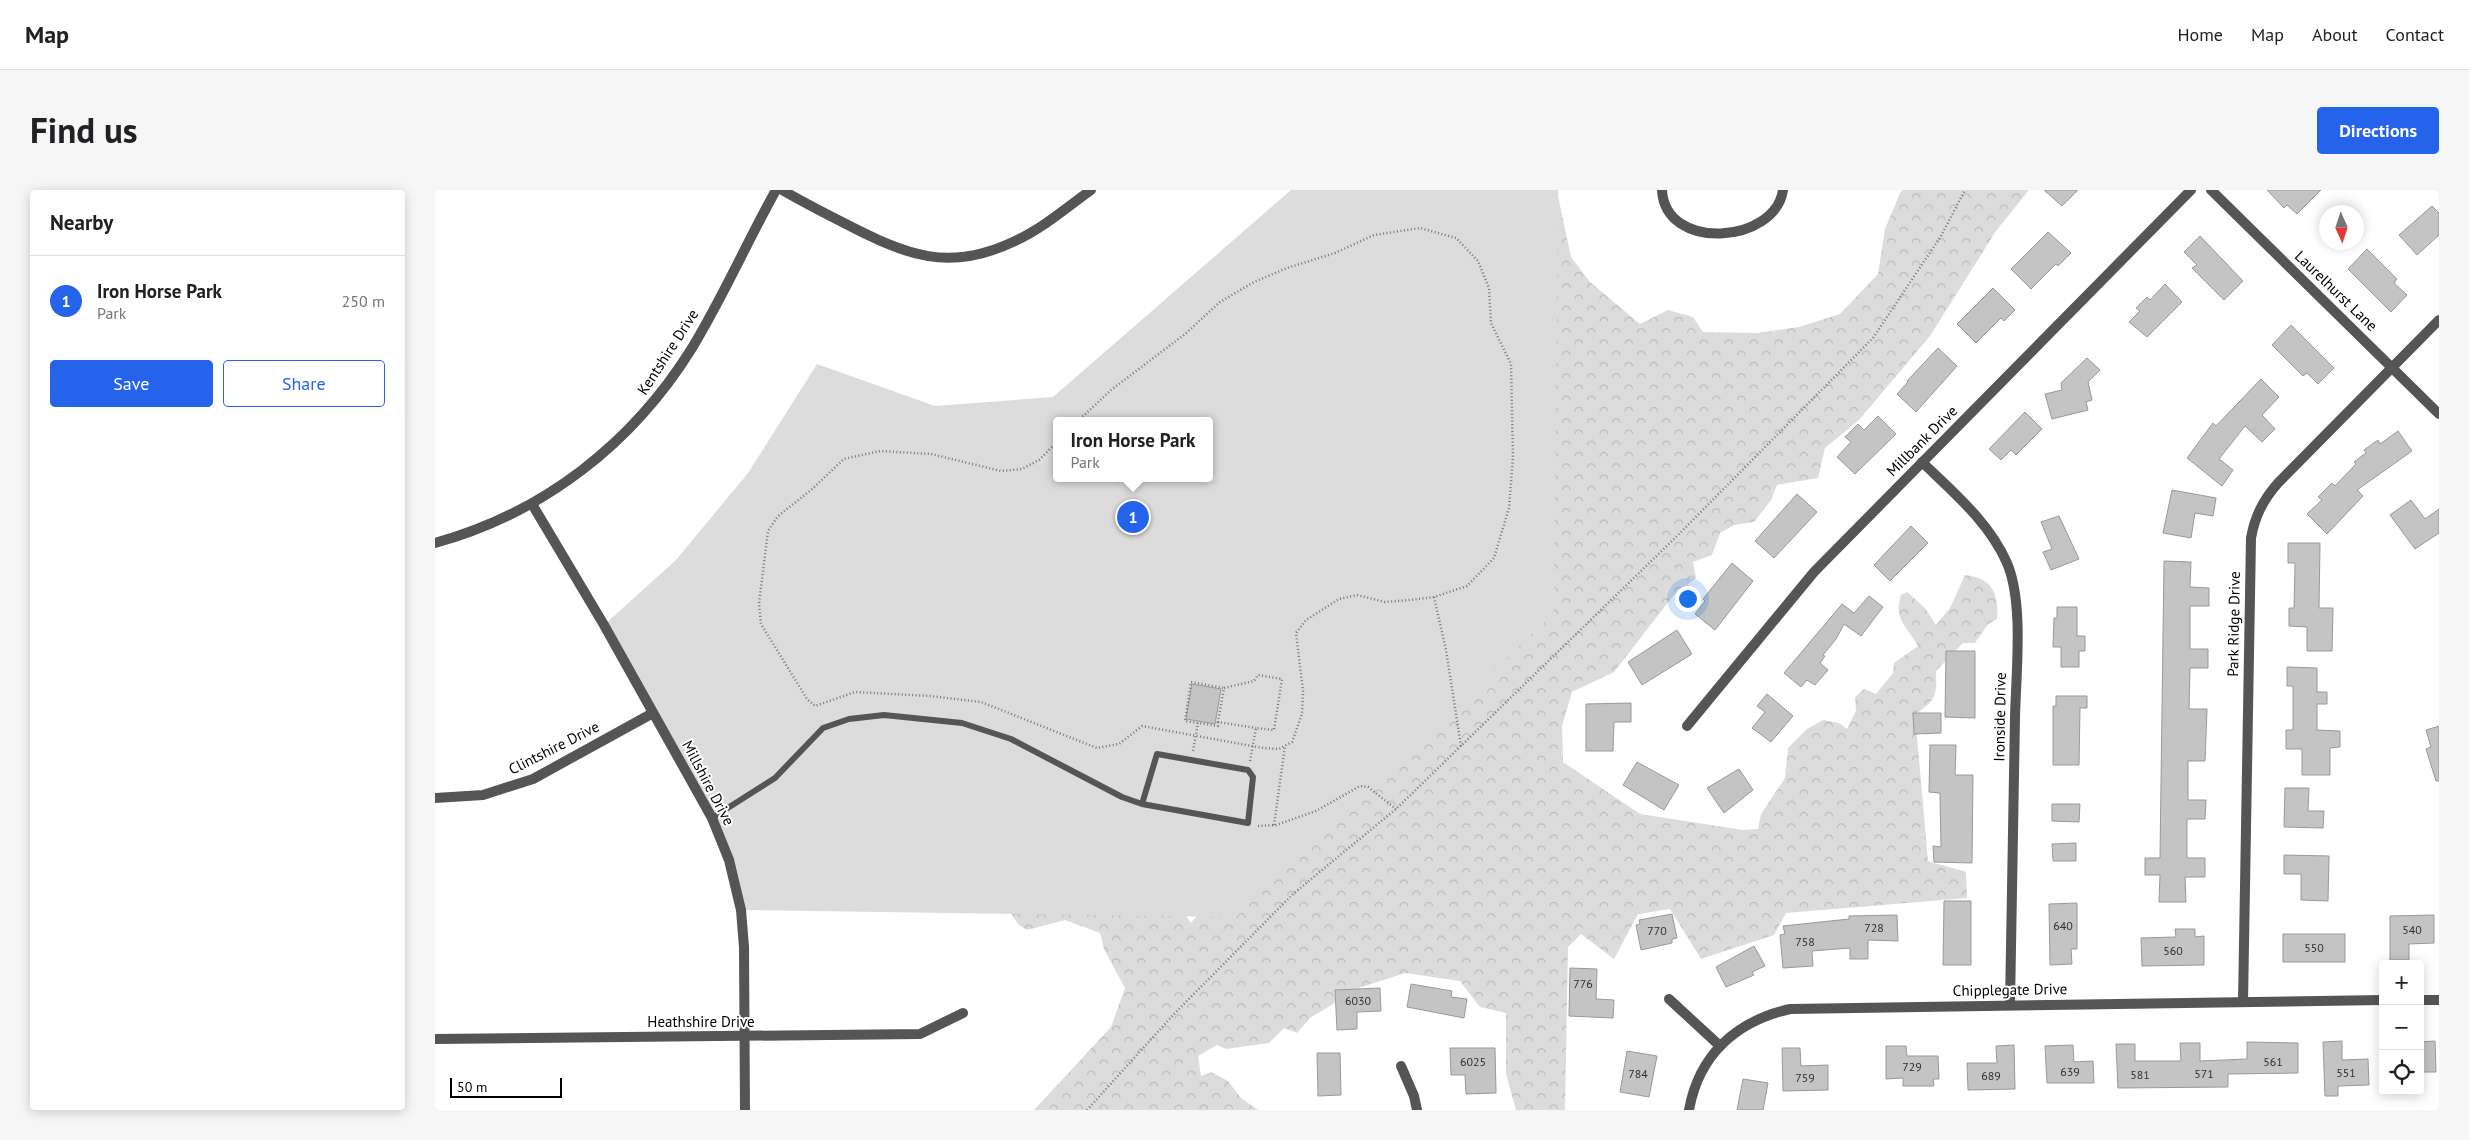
<!DOCTYPE html>
<meta charset="utf-8">
<style>
body{margin:0;font-family:"PT Sans",sans-serif;background:#f6f6f6;color:#202124}
.controls{position:absolute;right:15px;bottom:15px;display:grid;overflow:hidden;border-radius:5px;box-shadow:0 2px 12px #0003}
.controls button{width:45px;height:45px;display:grid;place-items:center;padding:0;border:0;border-bottom:1px solid #e0e0e0;background:#fff;color:#202124;font:25px sans-serif}
.compass{position:absolute;left:1884px;top:15px;width:45px;height:45px;border-radius:50%;background:#fff;box-shadow:0 2px 12px #0003;rotate:177deg}
.scale{position:absolute;left:15px;bottom:12px;width:112px;box-sizing:border-box;padding-left:5px;border:2px solid #000;border-top:0;font-size:14px;line-height:18px;white-space:nowrap;color:#000;-webkit-text-stroke:4px #fff;paint-order:stroke}
.you{position:absolute;left:1252px;top:408px;width:18px;height:18px;margin:-12px;border:4px solid #fff;border-radius:50%;background:#1a73e8;box-shadow:0 0 0 8px #1a73e833}
.badge{display:grid;place-items:center;width:32px;height:32px;border-radius:50%;background:#2563eb;color:#fff;font-size:16px;font-weight:700}
.pin{position:absolute;translate:-50% -50%;border:2px solid #fff;box-shadow:0 1px 5px #0006}
.popup{position:absolute;left:618px;top:227px;width:160px;height:65px;box-sizing:border-box;display:grid;place-content:center;border-radius:5px;background:#fff;filter:drop-shadow(0 1px 4px #0005);font-size:16px;white-space:nowrap;color:#757577}
.popup b{font-size:19px;color:#202124}
.popup::after{content:'';position:absolute;left:50%;top:100%;margin-left:-10px;border:10px solid transparent;border-top-color:#fff}
.list{margin:0;padding:0;list-style:none}
h2{display:flex;justify-content:space-between;align-items:center;height:65px;margin:0;padding:0 20px;font-size:21px}
h2 small{font-size:16px;font-weight:400;color:#757577}
.list li{display:grid;grid-template-columns:32px 1fr auto;gap:15px;align-items:center;box-sizing:border-box;height:90px;padding:0 20px;border-top:1px solid #e0e0e0}
.list b{display:block;font-size:19px;white-space:nowrap}
.list p{margin:0;font-size:16px;white-space:nowrap;color:#757577}
.list em{font-size:16px;font-style:normal;color:#757577}
.actions{display:flex;gap:10px;padding:15px 20px}
.actions a{flex:1;padding:11px 0;border:1px solid #2563eb;border-radius:5px;text-align:center;font-size:18px;color:#2563eb}
.actions .main{background:#2563eb;color:#fff}
.icon{flex:none;width:28px;height:28px;fill:none;stroke:currentColor;stroke-width:2;stroke-linecap:round;stroke-linejoin:round}
.map{position:relative;flex:none;width:2004px;height:920px;overflow:hidden;border-radius:5px}
header{display:flex;align-items:center;gap:30px;box-sizing:border-box;height:70px;padding:0 25px;background:#fff;border-bottom:1px solid #e0e0e0}
header strong{font-size:24px}
nav{display:flex;gap:28px;margin-inline-start:auto;font-size:18px}
.intro{display:flex;align-items:center;justify-content:space-between;box-sizing:border-box;height:120px;padding:0 30px}
h1{margin:0;font-size:35px}
.button{padding:12px 22px;border-radius:5px;background:#2563eb;color:#fff;font-size:18px;font-weight:700}
main{display:flex;gap:30px;padding:0 30px}
aside{flex:1;background:#fff;border-radius:5px;box-shadow:0 2px 12px #0003}
.map>svg:first-child{display:block}
</style>
<header>
<strong>Map</strong>
<nav><a>Home</a><a>Map</a><a>About</a><a>Contact</a></nav>
</header>
<div class="intro"><h1>Find us</h1><a class="button">Directions</a></div>
<main>
<aside>
<h2>Nearby<small></small></h2>
<ul class="list">
<li><span class="badge">1</span><div><b>Iron Horse Park</b><p>Park</p></div><em>250 m</em></li>
</ul>
<div class="actions"><a class="main">Save</a><a>Share</a></div>
</aside>
<div class="map">
<svg width="2004" height="920" viewBox="0 0 2004 920">
<defs>
<pattern id="forest-crowns" width="20" height="18" patternUnits="userSpaceOnUse" patternTransform="scale(1.25)"><rect width="20" height="18" fill="#dcdcdc"/><path d="M2 6a3 3 0 1 1 6 0M12 15a3 3 0 1 1 6 0" fill="none" stroke="#bbb"/></pattern>
</defs>
<rect width="100%" height="100%" fill="#fff"/>
<path fill="url(#forest-crowns)" d="M1468,0H1594L1561,41L1495,146L1424,230L1390,258L1383,288L1342,295L1336,310L1319,332L1299,335L1285,343L1277,365L1258,372L1261,388L1238,406L1179,482L1137,502L1127,536L1128,572L1205,624L1308,640L1323,639L1326,624L1350,588L1353,558L1372,539L1388,530L1404,533L1412,539L1421,521L1420,507L1429,499L1441,504L1458,483L1459,473L1483,456C1472,436 1458,429 1466,405L1472,402L1490,418L1501,435L1515,418L1530,385C1557,388 1564,403 1562,429L1553,434L1540,453H1528L1501,481C1502,505 1501,511 1480,524L1493,671L1531,682L1532,708L1351,723L1339,745L1266,769L1235,719L1203,724L1179,769L1146,744L1133,757L1130,920H1081L1071,884V823L1045,817L1025,791L970,783L924,798L875,828L862,843L849,838L834,853L791,859L782,855L763,866L766,886L776,882L793,891L806,908L823,920H599L676,837L690,798L669,759L665,743L630,730L592,740L583,734L567,710L746,719L756,733L761,727L756,711L1123,6L1136,67L1155,92L1205,134L1233,120L1258,127L1268,142L1321,143L1364,137L1405,124L1443,84L1450,39L1465,3Z"/>
<path fill="#dcdcdc" fill-rule="evenodd" d="M856,0H1123L1119,423L801,727L306,720L294,670L169,435L241,370L313,283L382,174L500,216L618,207ZM622,231H774V288H622Z"/>
<g fill="#c4c4c4" stroke="#999">
<polygon points="1609,0 1643,0 1627,16"/>
<polygon points="1832,0 1886,0 1862,24 1852,15 1849,18"/>
<polygon points="1997,16 2004,23 2004,45 1982,65 1964,45"/>
<polygon points="1613,42 1636,63 1623,76 1621,74 1596,99 1576,79"/>
<polygon points="1765,46 1808,91 1789,110 1757,78 1762,75 1749,62"/>
<polygon points="1932,59 1962,89 1959,93 1972,105 1956,122 1913,79"/>
<polygon points="1730,94 1747,112 1712,147 1694,132 1705,121 1701,118 1712,107 1715,110"/>
<polygon points="1558,98 1580,120 1569,131 1566,128 1541,153 1522,134"/>
<polygon points="1856,135 1899,178 1883,194 1872,183 1868,186 1837,155"/>
<polygon points="1503,158 1522,176 1481,222 1462,204 1473,192 1472,191"/>
<polygon points="1652,168 1665,180 1653,192 1657,210 1651,212 1653,220 1617,229 1610,204 1627,200 1626,193"/>
<polygon points="1826,189 1844,207 1827,225 1840,239 1827,252 1810,236 1784,269 1798,280 1787,296 1752,268 1778,233 1781,236"/>
<polygon points="1590,222 1607,239 1581,265 1576,260 1566,270 1554,259"/>
<polygon points="1443,226 1461,244 1420,284 1402,267 1416,252 1410,247 1423,234 1429,240"/>
<polygon points="1963,241 1977,261 1922,300 1928,306 1892,344 1872,324 1887,310 1883,307 1897,293 1900,296 1921,274 1919,272 1931,263 1929,260 1943,250 1945,254"/>
<polygon points="1737,300 1781,308 1778,326 1760,323 1756,348 1728,343"/>
<polygon points="1362,304 1382,322 1339,368 1320,351"/>
<polygon points="1976,310 1990,329 2004,319 2004,343 1980,359 1955,325"/>
<polygon points="1624,326 1644,369 1616,380 1608,362 1617,359 1606,332"/>
<polygon points="1476,336 1493,353 1455,391 1439,375"/>
<polygon points="1853,353 1885,353 1884,418 1898,418 1897,461 1872,461 1872,437 1854,436 1854,418 1859,418 1860,373 1853,373"/>
<polygon points="1729,371 1756,372 1755,397 1774,398 1774,416 1755,416 1755,459 1773,459 1773,478 1755,478 1754,519 1772,519 1770,571 1753,571 1753,610 1771,610 1770,629 1752,629 1752,668 1770,668 1770,687 1750,687 1751,712 1724,712 1725,685 1710,685 1710,668 1725,668"/>
<polygon points="1297,373 1318,391 1280,440 1260,424 1270,411 1268,409"/>
<polygon points="1434,406 1448,417 1426,446 1409,434 1401,449 1388,465 1390,466 1385,473 1393,480 1380,495 1372,490 1366,497 1349,483 1407,414 1419,423"/>
<polygon points="1622,417 1642,417 1642,446 1650,446 1650,461 1644,461 1644,477 1626,477 1626,457 1618,457 1619,428 1622,428"/>
<polygon points="1242,440 1257,464 1207,495 1193,472"/>
<polygon points="1511,461 1540,461 1540,528 1510,527"/>
<polygon points="1852,477 1882,478 1882,502 1892,502 1892,514 1882,514 1882,540 1905,541 1905,557 1895,558 1895,585 1867,585 1867,559 1851,559 1851,540 1858,540 1858,496 1852,496"/>
<polygon points="757,494 786,499 780,534 751,529"/>
<polygon points="1332,504 1358,526 1336,552 1317,538 1330,522 1322,516"/>
<polygon points="1621,506 1652,506 1652,518 1645,518 1644,575 1618,575 1618,516 1621,516"/>
<polygon points="1196,513 1196,532 1179,532 1178,561 1151,561 1151,514"/>
<polygon points="1478,523 1506,523 1506,543 1479,544"/>
<polygon points="2004,536 2004,591 2001,591 1991,559 1996,557 1991,540"/>
<polygon points="1495,555 1521,555 1520,585 1538,585 1537,673 1499,672 1498,656 1506,657 1505,603 1494,602"/>
<polygon points="1202,572 1244,595 1229,620 1188,595"/>
<polygon points="1304,579 1318,600 1289,623 1272,598"/>
<polygon points="1850,598 1874,598 1873,621 1889,621 1888,638 1849,637"/>
<polygon points="1617,614 1645,614 1644,632 1617,631"/>
<polygon points="1641,653 1641,671 1618,671 1617,654"/>
<polygon points="1849,665 1894,666 1893,711 1866,710 1866,684 1849,684"/>
<polygon points="1509,711 1536,711 1536,775 1508,775"/>
<polygon points="1642,713 1642,759 1636,759 1637,774 1615,775 1614,714"/>
<polygon points="1237,724 1242,748 1237,749 1237,753 1206,760 1201,735 1205,734 1204,730"/>
<polygon points="1462,725 1463,751 1433,750 1433,769 1415,769 1415,758 1377,761 1378,776 1348,778 1345,745 1350,744 1348,736 1414,729 1414,726"/>
<polygon points="1999,725 1999,753 1974,754 1974,770 1955,770 1955,726"/>
<polygon points="1740,739 1760,739 1760,747 1769,746 1769,775 1707,776 1706,748 1741,747"/>
<rect x="1848" y="744" width="62" height="28"/>
<polygon points="1319,756 1330,776 1317,782 1319,785 1291,797 1281,777"/>
<polygon points="1135,778 1162,779 1161,809 1179,810 1178,828 1134,826"/>
<polygon points="976,794 1017,801 1016,807 1032,809 1029,828 972,817"/>
<polygon points="945,798 946,821 922,822 922,839 902,840 900,800"/>
<polygon points="1907,851 1907,870 1933,869 1934,895 1903,896 1903,906 1890,906 1888,852"/>
<polygon points="2000,851 2001,882 1985,882 1985,852"/>
<polygon points="1812,852 1863,853 1863,883 1793,884 1793,897 1683,898 1681,854 1700,854 1700,871 1746,871 1745,853 1765,853 1765,871 1812,869"/>
<polygon points="1579,855 1580,899 1533,900 1532,873 1562,873 1561,856"/>
<polygon points="1638,855 1639,872 1658,871 1659,893 1612,893 1610,856"/>
<polygon points="1451,856 1471,856 1472,866 1503,866 1504,889 1498,889 1499,896 1468,896 1468,888 1451,889"/>
<polygon points="1015,858 1060,858 1061,903 1031,904 1030,885 1016,885"/>
<polygon points="1347,858 1365,858 1366,876 1393,875 1393,900 1348,901"/>
<polygon points="1192,861 1222,866 1214,907 1185,902"/>
<polygon points="882,863 905,863 906,905 883,906"/>
<polygon points="1308,889 1333,893 1328,920 1302,920"/>
</g>
<g fill="none" stroke-linecap="round" stroke-linejoin="round">
<g stroke="#777" stroke-width="2.5" stroke-dasharray="1 2.5" stroke-linecap="butt">
<polyline points="622,252 604,270 587,279 566,281 496,264 445,261 409,269 376,300 343,326 333,341 324,413 326,434 372,509 380,516 420,502 495,506 546,512 662,558 684,554 707,536 828,558 844,559 857,552 867,524 868,501 861,443 871,430 904,409 922,405 950,412 975,410 999,407 1032,396 1059,368 1074,318 1078,267 1076,174 1056,133 1054,98 1043,71 1021,48 985,38 939,45 900,63 852,78 819,92 785,112 750,144 676,200 643,231"/>
<polyline points="999,407 1011,460 1026,556"/>
<polyline points="783,532 783,536 750,531 756,492 789,498"/>
<polyline points="758,561 763,533"/>
<polyline points="815,571 821,538 839,540 847,489 823,485 819,491 789,498 783,532 821,538"/>
<polyline points="839,635 850,556"/>
<polyline points="823,636 841,635 881,621 925,596 933,597 961,619"/>
<polyline points="652,920 738,825 858,704 961,619 1240,348 1438,148 1506,46 1530,0"/>
</g>
<polyline stroke="#555" stroke-width="6" points="277,628 340,588 388,538 414,529 449,525 527,533 576,549 687,607 707,614 813,633 818,587 813,580 722,564 707,614"/>
<g stroke="#555" stroke-width="10">
<path d="M347,0C368,12 389,23 411,34C471,65 514,83 580,51C608,38 631,18 656,0"/>
<path d="M1227,0C1230,62 1340,54 1348,0"/>
<polyline points="1776,0 2004,224"/>
<path d="M1487,272C1519,303 1554,332 1572,373C1589,413 1581,483 1580,527C1579,623 1577,719 1575,815"/>
<polyline points="97,314 169,435 277,628 294,670 306,720 309,757 310,920"/>
<path d="M0,353C109,323 198,253 257,158C288,107 312,52 341,0"/>
<polyline points="1252,536 1379,382 1756,0"/>
<polyline points="0,608 48,605 98,589 218,523"/>
<polyline points="1234,809 1285,856"/>
<polyline points="1985,810 2004,810"/>
<path d="M1808,812L1816,348C1820,326 1828,310 1843,293L2004,130"/>
<polyline points="0,849 485,844 528,823"/>
<polyline points="966,876 979,906 982,920"/>
<path d="M1254,920C1264,864 1302,831 1355,819L1948,810"/>
</g>
</g>
<g text-anchor="middle" stroke-width="4" stroke-linejoin="round" paint-order="stroke">
<g font-size="12" fill="#313131">
<text x="1628" y="740">640</text>
<text x="1439" y="742">728</text>
<text x="1977" y="744">540</text>
<text x="1222" y="745">770</text>
<text x="1370" y="756">758</text>
<text x="1879" y="762">550</text>
<text x="1738" y="765">560</text>
<text x="1148" y="798">776</text>
<text x="923" y="815">6030</text>
<text x="1038" y="876">6025</text>
<text x="1838" y="876">561</text>
<text x="1477" y="881">729</text>
<text x="1635" y="886">639</text>
<text x="1911" y="887">551</text>
<text x="1203" y="888">784</text>
<text x="1769" y="888">571</text>
<text x="1705" y="889">581</text>
<text x="1556" y="890">689</text>
<text x="1370" y="892">759</text>
</g>
<g font-size="15" fill="#000" stroke="#fff">
<text transform="translate(1901 101) rotate(44)" y="5">Laurelhurst Lane</text>
<text transform="translate(233 162) rotate(-57)" y="5">Kentshire Drive</text>
<text transform="translate(1487 251) rotate(-45)" y="5">Millbank Drive</text>
<text transform="translate(1799 434) rotate(-89)" y="5">Park Ridge Drive</text>
<text transform="translate(1565 527) rotate(-89)" y="5">Ironside Drive</text>
<text transform="translate(119 558) rotate(-27)" y="5">Clintshire Drive</text>
<text transform="translate(273 593) rotate(62)" y="5">Millshire Drive</text>
<text transform="translate(1575 800) rotate(-1)" y="5">Chipplegate Drive</text>
<text x="266" y="837">Heathshire Drive</text>
</g>
</g>
</svg>
<div class="controls">
<button>+</button>
<button>−</button>
<button><svg class="icon" aria-label="locate" viewBox="0 0 24 24"><circle cx="12" cy="12" r="6"/><path d="M12 2v4M12 18v4M2 12h4M18 12h4"/></svg></button>
</div>
<svg class="compass" viewBox="-18 -18 36 36"><path d="M0-13l5 13h-10z" fill="#e53935"/><path d="M0 13l5-13h-10z" fill="#757577"/></svg>
<div class="scale">50 m</div>
<div class="you"></div>
<div class="pin badge" style="left:698px;top:327px">1</div>
<div class="popup"><b>Iron Horse Park</b>Park</div>
</div>
</main>
